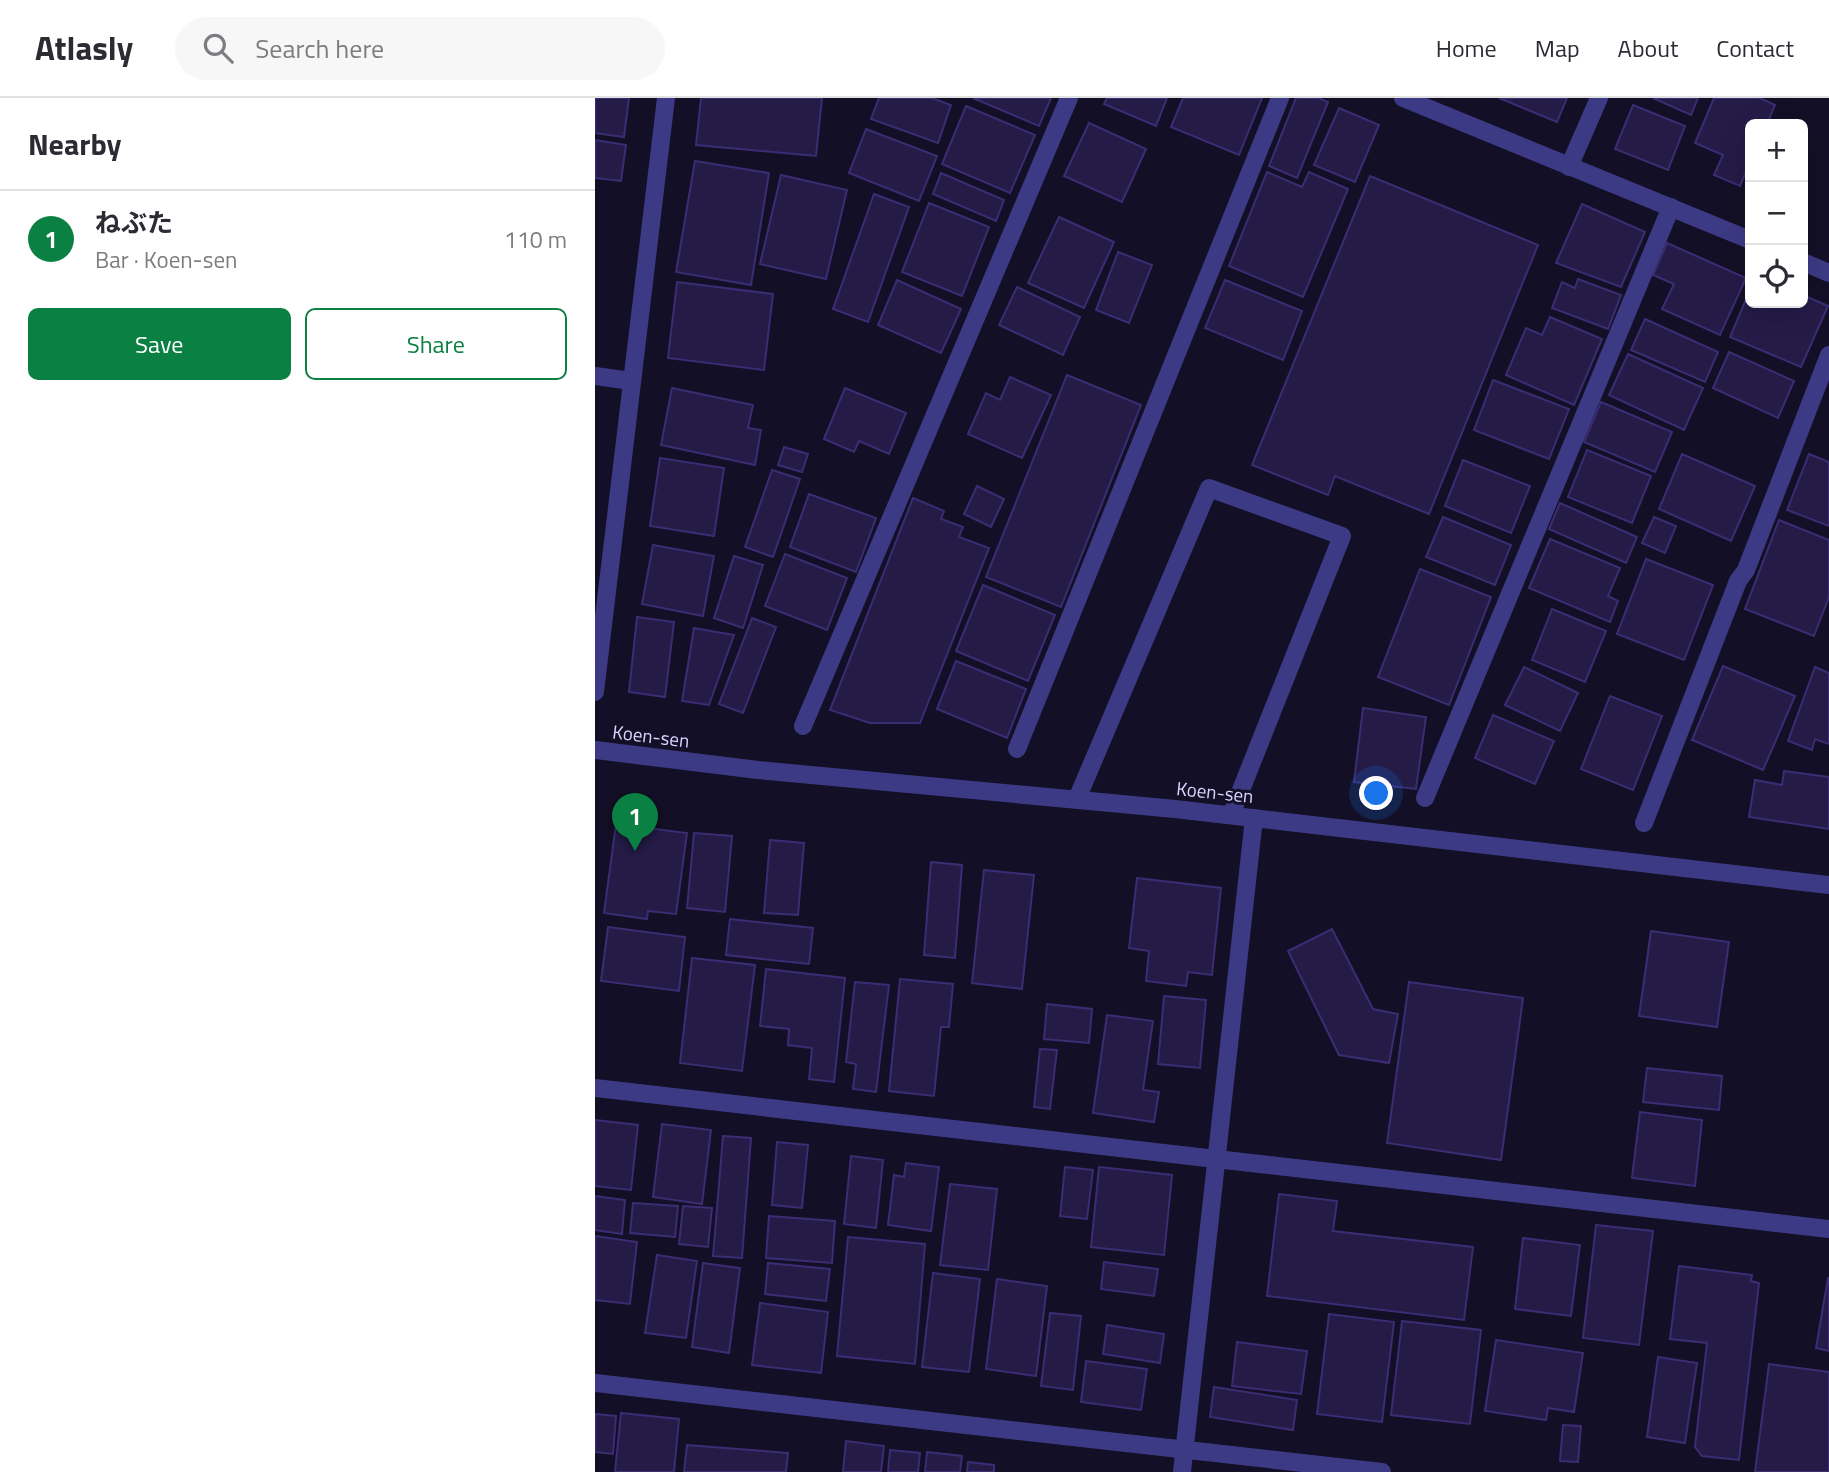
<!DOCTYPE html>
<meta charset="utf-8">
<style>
body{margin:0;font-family:"Titillium Web","Noto Sans JP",sans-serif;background:#f7f7f7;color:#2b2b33}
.controls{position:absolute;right:21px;top:21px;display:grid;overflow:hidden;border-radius:10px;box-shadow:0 7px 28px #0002}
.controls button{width:63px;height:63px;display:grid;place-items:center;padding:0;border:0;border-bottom:2px solid #e1e1e2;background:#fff;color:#2b2b33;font:35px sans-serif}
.you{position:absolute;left:782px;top:696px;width:24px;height:24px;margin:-18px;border:5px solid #fff;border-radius:50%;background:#1a73e8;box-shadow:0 0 0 10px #1a73e833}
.badge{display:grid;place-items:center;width:46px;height:46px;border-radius:50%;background:#0b8043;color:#fff;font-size:23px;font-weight:700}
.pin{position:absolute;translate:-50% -58px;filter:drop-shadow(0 2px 4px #0008)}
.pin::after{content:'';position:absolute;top:37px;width:24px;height:21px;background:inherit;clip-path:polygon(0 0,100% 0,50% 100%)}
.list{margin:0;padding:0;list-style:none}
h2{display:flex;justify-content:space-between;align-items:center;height:91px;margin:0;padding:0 28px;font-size:30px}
h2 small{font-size:23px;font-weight:400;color:#7c7c81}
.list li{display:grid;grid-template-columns:46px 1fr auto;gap:21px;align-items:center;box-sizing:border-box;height:98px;padding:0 28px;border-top:2px solid #e1e1e2}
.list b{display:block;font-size:26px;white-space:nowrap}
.list p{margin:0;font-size:23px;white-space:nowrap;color:#7c7c81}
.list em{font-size:23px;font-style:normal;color:#7c7c81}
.actions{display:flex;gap:14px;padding:21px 28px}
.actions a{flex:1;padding:16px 0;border:2px solid #0b8043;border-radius:10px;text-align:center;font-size:24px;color:#0b8043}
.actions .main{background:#0b8043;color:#fff}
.icon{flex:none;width:38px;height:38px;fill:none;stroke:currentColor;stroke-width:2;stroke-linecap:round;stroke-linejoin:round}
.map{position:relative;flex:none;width:1234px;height:1374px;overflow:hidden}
header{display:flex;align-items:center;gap:42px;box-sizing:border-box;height:98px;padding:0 35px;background:#fff;border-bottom:2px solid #e1e1e2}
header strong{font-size:33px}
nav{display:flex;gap:38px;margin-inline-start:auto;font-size:24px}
.search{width:490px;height:63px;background:#f7f7f7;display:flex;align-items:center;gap:18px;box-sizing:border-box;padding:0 24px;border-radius:38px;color:#7c7c81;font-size:26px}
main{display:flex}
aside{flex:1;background:#fff}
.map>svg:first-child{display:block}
</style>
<header>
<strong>Atlasly</strong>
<div class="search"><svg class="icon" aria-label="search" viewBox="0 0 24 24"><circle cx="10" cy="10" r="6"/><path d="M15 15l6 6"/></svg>Search here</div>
<nav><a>Home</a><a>Map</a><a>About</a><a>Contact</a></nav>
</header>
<main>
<aside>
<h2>Nearby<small></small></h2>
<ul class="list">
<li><span class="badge">1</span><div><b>ねぶた</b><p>Bar · Koen-sen</p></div><em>110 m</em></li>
</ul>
<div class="actions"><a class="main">Save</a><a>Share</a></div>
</aside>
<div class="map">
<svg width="1234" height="1374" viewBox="0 0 1234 1374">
<rect width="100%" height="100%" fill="#130f26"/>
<g fill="#241b47" stroke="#3b2d73" stroke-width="2">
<polygon points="0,0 34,0 29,39 0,35"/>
<polygon points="106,0 227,0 221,58 101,47"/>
<polygon points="284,0 337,0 356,7 343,45 276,21"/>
<polygon points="378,0 456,0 444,28"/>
<polygon points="512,0 572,0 561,28 509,6"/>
<polygon points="588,0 667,0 644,57 576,29"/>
<polygon points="701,0 723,0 733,4 702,80 674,68"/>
<polygon points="904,0 972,0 962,24"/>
<polygon points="1058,0 1103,0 1096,17"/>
<polygon points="1119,0 1165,0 1180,7 1172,26 1155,26 1155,64 1145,88 1119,77 1128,57 1100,45"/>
<polygon points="1038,7 1090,28 1073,72 1020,51"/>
<polygon points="371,8 440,37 415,95 347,66"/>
<polygon points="744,10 784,27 760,84 719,67"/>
<polygon points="494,25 551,51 527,104 469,78"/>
<polygon points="271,31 342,58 324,103 254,75"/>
<polygon points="0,42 31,47 26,83 0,80"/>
<polygon points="100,63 174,75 156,187 81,174"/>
<polygon points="672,74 707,89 714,74 753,91 708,199 634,168"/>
<polygon points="346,75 409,102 401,123 338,96"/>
<polygon points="186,77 252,92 231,181 165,166"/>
<polygon points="775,78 943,147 834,416 740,378 733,397 657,367"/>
<polygon points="279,96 314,109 273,224 238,211"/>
<polygon points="334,105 394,129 367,198 307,174"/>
<polygon points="987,106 1050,134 1026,189 961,165"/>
<polygon points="464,119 519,144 489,210 433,185"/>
<polygon points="1072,145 1151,180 1125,237 1067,211 1079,186 1058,177"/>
<polygon points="523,154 557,167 534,225 501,212"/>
<polygon points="983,181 1026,197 1013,231 957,210 967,184 980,190"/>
<polygon points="302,182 366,211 346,255 283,227"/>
<polygon points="630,182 707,213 688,262 610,230"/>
<polygon points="82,184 178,196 169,272 73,260"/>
<polygon points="422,189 485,219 468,257 404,227"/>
<polygon points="1155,192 1155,205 1208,205 1208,197 1233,208 1206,269 1135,239"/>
<polygon points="955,219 1007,241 979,307 911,277 931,230 947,237"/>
<polygon points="1050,221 1123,254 1110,284 1036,252"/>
<polygon points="1134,254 1199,283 1183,320 1118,290"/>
<polygon points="1033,256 1108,290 1089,332 1014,297"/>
<polygon points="472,277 546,307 466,509 391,479"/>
<polygon points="415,279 456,297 427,360 373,336 391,295 405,302"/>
<polygon points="898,282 974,311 954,361 879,332"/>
<polygon points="77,290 158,307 153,330 166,332 160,367 66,347"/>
<polygon points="250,290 311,315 294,356 264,343 259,354 229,341"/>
<polygon points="1006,304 1077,334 1060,374 989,344"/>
<polygon points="189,349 213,356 207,374 183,367"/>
<polygon points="992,352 1056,378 1037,425 973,399"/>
<polygon points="1087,356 1160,388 1136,443 1064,411"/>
<polygon points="1214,356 1234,364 1234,428 1192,412"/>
<polygon points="65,360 129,370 119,438 55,428"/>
<polygon points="868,362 935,388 916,435 850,408"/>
<polygon points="177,372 205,381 178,459 150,449"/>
<polygon points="382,388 409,401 396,429 369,416"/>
<polygon points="214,396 281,420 261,474 195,449"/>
<polygon points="318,400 349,413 346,421 368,429 364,439 394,450 325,625 275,625 235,612"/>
<polygon points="965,405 1042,439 1031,465 954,431"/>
<polygon points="848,419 916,447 900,487 831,459"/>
<polygon points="1059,419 1081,428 1070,455 1047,445"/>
<polygon points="1184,422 1234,442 1234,499 1219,538 1150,511"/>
<polygon points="955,441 1025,470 1013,498 1023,503 1015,524 934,490"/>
<polygon points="58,447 119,458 108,518 47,506"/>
<polygon points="190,456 252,480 232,532 170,508"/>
<polygon points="139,458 168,467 148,530 119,520"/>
<polygon points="1051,461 1118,487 1089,562 1022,536"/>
<polygon points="825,471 896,499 854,607 783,579"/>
<polygon points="388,487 460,517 433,583 361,553"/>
<polygon points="957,511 1011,533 990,584 937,562"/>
<polygon points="42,519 79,524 70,599 34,594"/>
<polygon points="157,520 181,529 148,615 124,606"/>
<polygon points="99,530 139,537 114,607 87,603"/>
<polygon points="361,563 431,591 412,640 342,611"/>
<polygon points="1128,568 1200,598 1168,672 1097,642"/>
<polygon points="929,569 983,595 965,633 910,607"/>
<polygon points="1220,569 1234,575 1234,646 1220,641 1217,652 1193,643"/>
<polygon points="1015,598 1067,618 1038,692 986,671"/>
<polygon points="768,610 831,619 821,691 759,684"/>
<polygon points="898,617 959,643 940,686 880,660"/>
<polygon points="1189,673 1234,679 1234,731 1154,719 1160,682 1187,687"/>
<polygon points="21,726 92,735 81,816 53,813 52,821 9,815"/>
<polygon points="99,735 137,738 130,814 92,810"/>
<polygon points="175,742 209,745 203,817 169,815"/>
<polygon points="336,764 367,767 360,860 329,857"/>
<polygon points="389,772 439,777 427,891 377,885"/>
<polygon points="542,780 626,790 617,877 593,874 591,888 551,883 554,853 534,850"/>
<polygon points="135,821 218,830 214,866 131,857"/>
<polygon points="13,829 90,839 84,893 6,883"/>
<polygon points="737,831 778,911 803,916 794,965 744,957 693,853"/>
<polygon points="1056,833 1134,844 1122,929 1044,918"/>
<polygon points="97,860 160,867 147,973 85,965"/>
<polygon points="171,871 250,880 239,984 214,981 217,950 193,947 194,931 165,928"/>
<polygon points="305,881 358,886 354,929 346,929 339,998 294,993"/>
<polygon points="260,884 294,887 281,994 258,991 261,966 251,964"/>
<polygon points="814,884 928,900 906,1062 792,1045"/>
<polygon points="569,898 611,902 605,970 563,966"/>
<polygon points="452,906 497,911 494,945 449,941"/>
<polygon points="512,917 558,923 548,992 564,994 559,1024 498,1015"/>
<polygon points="445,951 462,952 455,1011 439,1009"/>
<polygon points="1052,970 1127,978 1124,1012 1048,1004"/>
<polygon points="1045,1014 1107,1022 1100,1088 1037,1080"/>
<polygon points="0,1022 43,1027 36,1092 0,1088"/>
<polygon points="67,1026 116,1032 107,1106 58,1099"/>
<polygon points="128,1038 156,1040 147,1160 118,1158"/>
<polygon points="182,1044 213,1047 207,1110 177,1107"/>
<polygon points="256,1058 288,1062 281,1130 249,1126"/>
<polygon points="311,1065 344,1069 336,1133 293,1127 299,1077 309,1079"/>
<polygon points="470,1069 498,1072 492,1121 465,1118"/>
<polygon points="504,1069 577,1077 569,1157 496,1149"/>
<polygon points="355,1086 402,1091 393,1172 345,1167"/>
<polygon points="684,1096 742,1103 738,1133 878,1149 869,1222 672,1198"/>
<polygon points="0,1098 30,1102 27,1136 0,1132"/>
<polygon points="38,1105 83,1108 80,1139 35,1135"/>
<polygon points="88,1108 117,1110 113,1149 84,1146"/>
<polygon points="174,1118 240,1123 237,1165 171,1160"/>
<polygon points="1001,1127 1058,1133 1044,1247 988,1240"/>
<polygon points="0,1138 42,1144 35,1206 0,1202"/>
<polygon points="253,1139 330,1146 320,1266 242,1258"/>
<polygon points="928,1140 985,1147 976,1218 920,1211"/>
<polygon points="62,1157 102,1163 91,1240 50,1235"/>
<polygon points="509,1164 563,1171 559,1198 506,1191"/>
<polygon points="108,1165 145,1170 134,1255 97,1249"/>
<polygon points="173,1165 235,1171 231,1203 170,1196"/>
<polygon points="1084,1168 1157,1177 1156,1183 1164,1185 1144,1362 1107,1358 1100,1349 1112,1245 1075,1241"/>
<polygon points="338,1175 385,1181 374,1274 327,1269"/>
<polygon points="1233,1180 1234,1180 1234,1253 1221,1250"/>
<polygon points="402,1181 452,1188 441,1278 391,1271"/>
<polygon points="165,1205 233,1214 226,1275 157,1267"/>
<polygon points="455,1215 486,1218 478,1292 446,1288"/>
<polygon points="734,1216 799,1224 787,1324 722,1316"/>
<polygon points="807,1223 886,1232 875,1326 796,1317"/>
<polygon points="512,1227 569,1236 565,1265 508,1256"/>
<polygon points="901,1242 988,1255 979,1314 953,1310 951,1322 890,1313"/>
<polygon points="642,1244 712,1253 706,1296 637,1288"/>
<polygon points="1063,1259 1102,1265 1090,1345 1052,1339"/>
<polygon points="491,1263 552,1271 546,1312 486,1304"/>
<polygon points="1174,1266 1234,1274 1234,1374 1160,1374"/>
<polygon points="619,1289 702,1302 698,1332 615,1319"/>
<polygon points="26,1315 84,1321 79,1374 20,1374"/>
<polygon points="0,1316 21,1318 18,1356 0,1354"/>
<polygon points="968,1327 986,1328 983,1364 965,1363"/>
<polygon points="251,1343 289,1348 286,1374 248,1374"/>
<polygon points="92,1347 193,1355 191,1374 89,1374"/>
<polygon points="295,1352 325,1355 323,1374 293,1374"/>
<polygon points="332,1354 367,1358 365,1374 330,1374"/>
<polygon points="373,1364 399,1367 399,1374 372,1374"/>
</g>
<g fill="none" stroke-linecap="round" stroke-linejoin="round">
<g stroke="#3d3a85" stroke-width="18">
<polyline points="208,628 474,0"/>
<polyline points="422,651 685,0"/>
<polyline points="482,701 614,390 747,438 636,717"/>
<polyline points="1049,725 1143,483"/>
</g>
<g stroke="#3d3a85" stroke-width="18">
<polyline points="808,0 1155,142"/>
<polyline points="974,69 1004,0"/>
<polyline points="1208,164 1234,175"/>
<polyline points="0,278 36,283"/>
<polyline points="1143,483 1151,472 1234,257"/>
<polyline points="0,594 71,0"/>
<polyline points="830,700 1076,109"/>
<polyline points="0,990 1234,1131"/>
<polyline points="0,1285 787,1374"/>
<polyline points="587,1374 659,720"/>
</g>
<polyline stroke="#3d3a85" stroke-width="18" points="0,652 163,672 580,711 1234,787"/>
</g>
<g text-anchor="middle" stroke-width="6" stroke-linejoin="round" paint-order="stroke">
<g font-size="19" fill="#d9d4ff" stroke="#130f26">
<text transform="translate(56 638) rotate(7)" y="7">Koen-sen</text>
<text transform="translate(620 694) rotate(6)" y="7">Koen-sen</text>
</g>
</g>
</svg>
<div class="controls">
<button>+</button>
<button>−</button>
<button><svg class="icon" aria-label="locate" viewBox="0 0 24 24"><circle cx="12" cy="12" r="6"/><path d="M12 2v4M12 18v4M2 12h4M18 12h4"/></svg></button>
</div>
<div class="you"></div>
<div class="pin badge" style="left:40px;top:753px">1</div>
</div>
</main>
